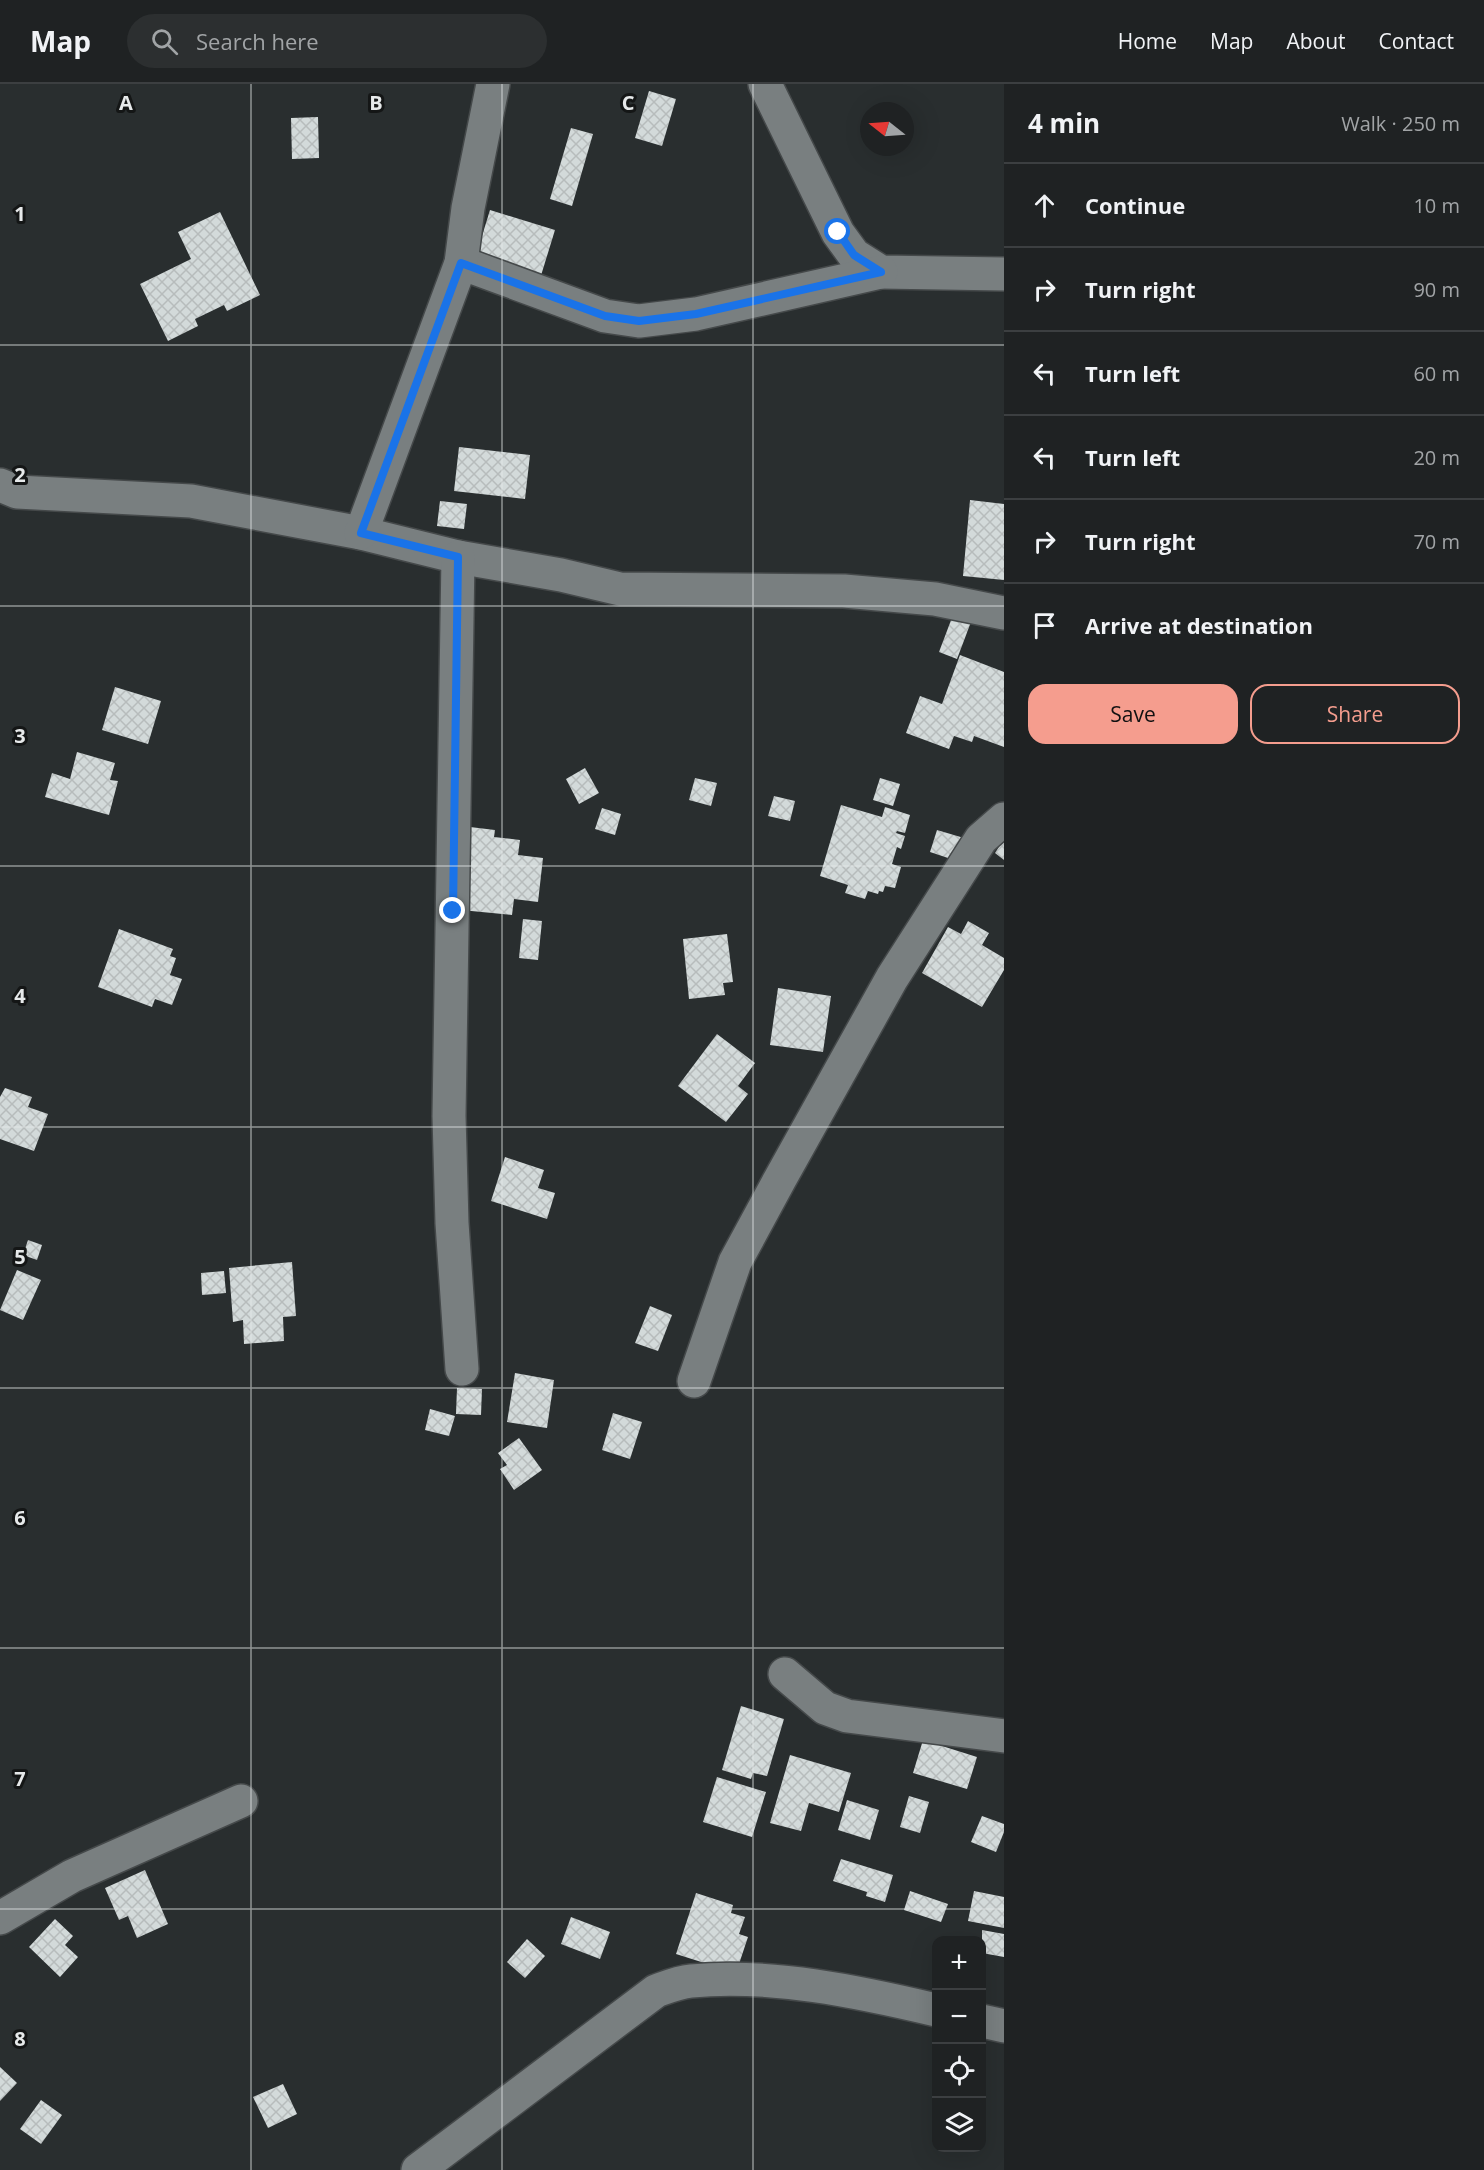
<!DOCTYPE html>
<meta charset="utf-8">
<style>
body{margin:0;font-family:"Open Sans",sans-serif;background:#2c2f30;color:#f1f3f6}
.controls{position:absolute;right:18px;bottom:18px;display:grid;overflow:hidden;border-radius:12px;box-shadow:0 6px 24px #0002}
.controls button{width:54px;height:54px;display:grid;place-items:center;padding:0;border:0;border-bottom:2px solid #3c3f41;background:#1f2223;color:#f1f3f6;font:30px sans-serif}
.compass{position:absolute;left:860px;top:18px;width:54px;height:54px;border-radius:50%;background:#1f2223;box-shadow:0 6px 24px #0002;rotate:287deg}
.stop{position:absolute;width:18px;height:18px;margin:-14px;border:4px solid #1a73e8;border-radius:50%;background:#fff}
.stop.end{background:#1a73e8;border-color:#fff;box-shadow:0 2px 6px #0008}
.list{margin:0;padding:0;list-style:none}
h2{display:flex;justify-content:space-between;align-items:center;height:78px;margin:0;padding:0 24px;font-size:26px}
h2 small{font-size:20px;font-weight:400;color:#a1a4a6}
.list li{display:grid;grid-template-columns:39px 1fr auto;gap:18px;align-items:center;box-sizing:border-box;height:84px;padding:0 24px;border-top:2px solid #3c3f41}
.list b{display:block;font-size:22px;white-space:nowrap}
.list em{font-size:20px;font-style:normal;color:#a1a4a6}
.actions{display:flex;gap:12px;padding:18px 24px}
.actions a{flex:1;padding:14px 0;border:2px solid #f59d8e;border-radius:18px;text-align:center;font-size:21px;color:#f59d8e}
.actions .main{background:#f59d8e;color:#111}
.icon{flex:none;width:33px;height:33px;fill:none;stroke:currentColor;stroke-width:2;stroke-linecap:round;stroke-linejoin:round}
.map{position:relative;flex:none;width:1004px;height:2086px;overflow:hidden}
header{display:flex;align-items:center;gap:36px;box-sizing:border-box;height:84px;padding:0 30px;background:#1f2223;border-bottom:2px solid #3c3f41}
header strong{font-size:28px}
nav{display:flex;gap:33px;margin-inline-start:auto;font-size:21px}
.search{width:420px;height:54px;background:#2c2f30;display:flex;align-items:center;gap:15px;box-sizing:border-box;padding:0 21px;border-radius:33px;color:#a1a4a6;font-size:22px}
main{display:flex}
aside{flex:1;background:#1f2223}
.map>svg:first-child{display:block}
</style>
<header>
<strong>Map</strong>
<div class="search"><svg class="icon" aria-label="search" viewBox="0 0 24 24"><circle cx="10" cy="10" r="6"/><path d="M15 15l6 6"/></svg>Search here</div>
<nav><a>Home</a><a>Map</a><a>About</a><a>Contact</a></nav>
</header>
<main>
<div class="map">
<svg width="1004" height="2086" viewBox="0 0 1004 2086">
<defs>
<pattern id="building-cross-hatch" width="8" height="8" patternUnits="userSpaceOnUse" patternTransform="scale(1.5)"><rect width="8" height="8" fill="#d3dada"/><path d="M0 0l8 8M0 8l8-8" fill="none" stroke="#b7bcbc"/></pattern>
</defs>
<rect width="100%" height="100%" fill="#292e2f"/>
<g fill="url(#building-cross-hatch)">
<polygon points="649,7 676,15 662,62 635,54"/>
<polygon points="318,33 319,74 292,75 291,34"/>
<polygon points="571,44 593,50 572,122 550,115"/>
<polygon points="490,126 555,146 539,198 474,178"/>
<polygon points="220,128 260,211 227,227 224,221 195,235 198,242 168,257 140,200 191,175 178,148"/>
<polygon points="459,363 530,371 525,415 454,407"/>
<polygon points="970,416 1004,420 1004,496 963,492"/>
<polygon points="440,417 467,420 464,445 437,442"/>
<polygon points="956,523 974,530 957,575 939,568"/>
<polygon points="960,571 1004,588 1004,663 974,652 972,658 954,652 949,665 906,649 920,612 942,620"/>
<polygon points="115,603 161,617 148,660 102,646"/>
<polygon points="77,668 115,679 110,696 118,697 109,731 45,713 52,689 70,695"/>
<polygon points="585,684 599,709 579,720 566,695"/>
<polygon points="695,694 717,699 711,722 689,716"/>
<polygon points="880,694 900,700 893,722 873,716"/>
<polygon points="774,712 795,717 790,737 768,732"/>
<polygon points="841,721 882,733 885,723 910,731 905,749 897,747 896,749 905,752 901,765 897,763 892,780 901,783 895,804 885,802 883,808 879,807 878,810 868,807 865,815 845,809 848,801 820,792"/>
<polygon points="602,724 621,730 615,751 595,745"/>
<polygon points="470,743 495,746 494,753 520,756 518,771 543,774 538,818 514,815 512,831 461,826"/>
<polygon points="937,746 964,754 957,777 930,768"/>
<polygon points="1004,755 1004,776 995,769"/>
<polygon points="523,835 542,837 538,876 519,874"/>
<polygon points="968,837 989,849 982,861 1004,874 1004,886 982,923 922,889 948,843 961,850"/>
<polygon points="119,845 173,865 170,872 176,874 170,891 182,895 172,921 155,915 152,923 98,903"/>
<polygon points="727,850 733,898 723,899 725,911 689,915 683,855"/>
<polygon points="778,904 831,912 823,968 770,961"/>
<polygon points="717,950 755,979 738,1002 748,1010 726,1038 678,1002"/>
<polygon points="5,1004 32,1013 28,1023 48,1030 34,1067 0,1055 0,1013"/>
<polygon points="505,1073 544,1086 538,1104 555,1109 547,1135 491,1117"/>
<polygon points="28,1156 42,1161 37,1176 23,1171"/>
<polygon points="292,1178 296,1232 283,1233 284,1257 244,1260 243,1236 233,1238 229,1184"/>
<polygon points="17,1186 41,1196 23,1236 0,1226"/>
<polygon points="224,1187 226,1209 202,1211 201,1189"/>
<polygon points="650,1222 672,1231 658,1267 635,1259"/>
<polygon points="515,1289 554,1296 547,1344 507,1338"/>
<polygon points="457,1304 482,1305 481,1331 456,1330"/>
<polygon points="430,1325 455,1332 449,1352 425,1346"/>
<polygon points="613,1329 642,1338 630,1375 602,1366"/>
<polygon points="519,1354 542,1386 514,1406 500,1385 507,1381 498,1369"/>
<polygon points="741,1622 784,1635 767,1692 753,1689 751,1695 722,1686"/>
<polygon points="923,1656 977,1673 967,1705 913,1689"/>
<polygon points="790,1671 851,1689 839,1728 809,1719 801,1747 770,1739"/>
<polygon points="717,1693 766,1708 752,1753 703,1738"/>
<polygon points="909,1712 929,1718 920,1749 900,1743"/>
<polygon points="847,1716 879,1726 870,1756 838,1746"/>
<polygon points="982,1732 1004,1740 1004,1748 996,1768 971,1758"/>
<polygon points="841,1775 893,1791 885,1818 866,1812 867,1808 833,1797"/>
<polygon points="145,1786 168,1840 137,1854 128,1832 119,1836 105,1804"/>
<polygon points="910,1807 948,1820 941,1838 904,1826"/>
<polygon points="974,1807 1004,1813 1004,1844 968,1837"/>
<polygon points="696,1809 733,1821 731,1829 745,1833 739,1850 748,1853 736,1889 676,1870"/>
<polygon points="571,1833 610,1848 600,1875 561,1860"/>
<polygon points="55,1835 73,1852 65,1861 78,1873 60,1893 29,1863"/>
<polygon points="982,1846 1004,1850 1004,1873 982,1869"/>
<polygon points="527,1855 545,1872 525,1894 507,1878"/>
<polygon points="0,1983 17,1999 0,2017"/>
<polygon points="283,2000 297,2030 268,2044 253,2013"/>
<polygon points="41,2016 62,2031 41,2060 20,2045"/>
</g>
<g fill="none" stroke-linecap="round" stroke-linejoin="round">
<defs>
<g id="minor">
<polyline points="765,0 838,149 854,171 881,188 1004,190"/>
<polyline points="461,179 605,232 639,237 696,230 881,188"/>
<polyline points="0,401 17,408 191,417 361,449 458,473 561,491 620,505 844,507 935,515 1004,529"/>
<polyline points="361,449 461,179 468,124 493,0"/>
<polyline points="458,473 449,1032 452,1139 462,1285"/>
<polyline points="694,1297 735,1178 780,1095 892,894 981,755 1004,735"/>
<polyline points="785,1590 825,1624 847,1632 1004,1652"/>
<polyline points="0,1834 72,1792 241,1717"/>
<polyline points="982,1937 1004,1942"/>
<path d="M418,2086L656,1907C667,1903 679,1898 691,1897C770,1889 860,1908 936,1926"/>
</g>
</defs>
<use href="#minor" stroke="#45494a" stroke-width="36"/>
<use href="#minor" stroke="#797f80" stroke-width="33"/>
</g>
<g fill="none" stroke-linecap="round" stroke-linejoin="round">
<polyline stroke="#1a73e8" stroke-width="8" points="453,827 458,473 361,449 461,179 605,232 639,237 696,230 881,188 854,171 838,148"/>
</g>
<path fill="none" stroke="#e6e9ea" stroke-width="1.5" stroke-opacity="0.55" d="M251,0V2086M502,0V2086M753,0V2086M0,261H1004M0,522H1004M0,782H1004M0,1043H1004M0,1304H1004M0,1564H1004M0,1825H1004"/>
<g font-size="20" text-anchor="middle" font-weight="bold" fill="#e6e9ea" stroke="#141616" stroke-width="6" stroke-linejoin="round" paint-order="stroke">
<text x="126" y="26">A</text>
<text x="376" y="26">B</text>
<text x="628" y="26">C</text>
<text x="20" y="137">1</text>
<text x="20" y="398">2</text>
<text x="20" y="659">3</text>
<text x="20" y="919">4</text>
<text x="20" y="1180">5</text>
<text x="20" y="1441">6</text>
<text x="20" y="1702">7</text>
<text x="20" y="1962">8</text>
</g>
</svg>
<div class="controls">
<button>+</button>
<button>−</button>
<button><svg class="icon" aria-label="locate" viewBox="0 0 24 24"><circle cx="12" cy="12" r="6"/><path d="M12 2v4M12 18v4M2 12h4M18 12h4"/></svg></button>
<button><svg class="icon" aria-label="layers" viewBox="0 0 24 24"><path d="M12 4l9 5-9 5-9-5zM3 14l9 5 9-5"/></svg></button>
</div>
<svg class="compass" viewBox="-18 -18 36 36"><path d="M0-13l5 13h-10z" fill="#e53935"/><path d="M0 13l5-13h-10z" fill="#a1a4a6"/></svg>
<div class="stop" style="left:838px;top:148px"></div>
<div class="stop end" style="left:453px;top:827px"></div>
</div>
<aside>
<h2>4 min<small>Walk · 250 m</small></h2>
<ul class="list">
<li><svg class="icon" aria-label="ahead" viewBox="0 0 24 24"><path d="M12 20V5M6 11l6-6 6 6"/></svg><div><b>Continue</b></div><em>10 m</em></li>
<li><svg class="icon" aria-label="right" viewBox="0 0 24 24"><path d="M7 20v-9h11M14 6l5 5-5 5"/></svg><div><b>Turn right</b></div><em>90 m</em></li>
<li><svg class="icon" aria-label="left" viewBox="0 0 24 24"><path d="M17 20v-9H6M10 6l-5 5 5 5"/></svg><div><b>Turn left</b></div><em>60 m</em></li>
<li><svg class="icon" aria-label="left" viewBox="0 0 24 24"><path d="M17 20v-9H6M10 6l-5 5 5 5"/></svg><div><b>Turn left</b></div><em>20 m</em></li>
<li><svg class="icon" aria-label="right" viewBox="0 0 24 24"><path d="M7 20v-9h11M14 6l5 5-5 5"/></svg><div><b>Turn right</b></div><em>70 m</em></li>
<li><svg class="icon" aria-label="arrive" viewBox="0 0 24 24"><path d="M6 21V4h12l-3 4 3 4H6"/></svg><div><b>Arrive at destination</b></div></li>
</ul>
<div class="actions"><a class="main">Save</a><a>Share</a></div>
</aside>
</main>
